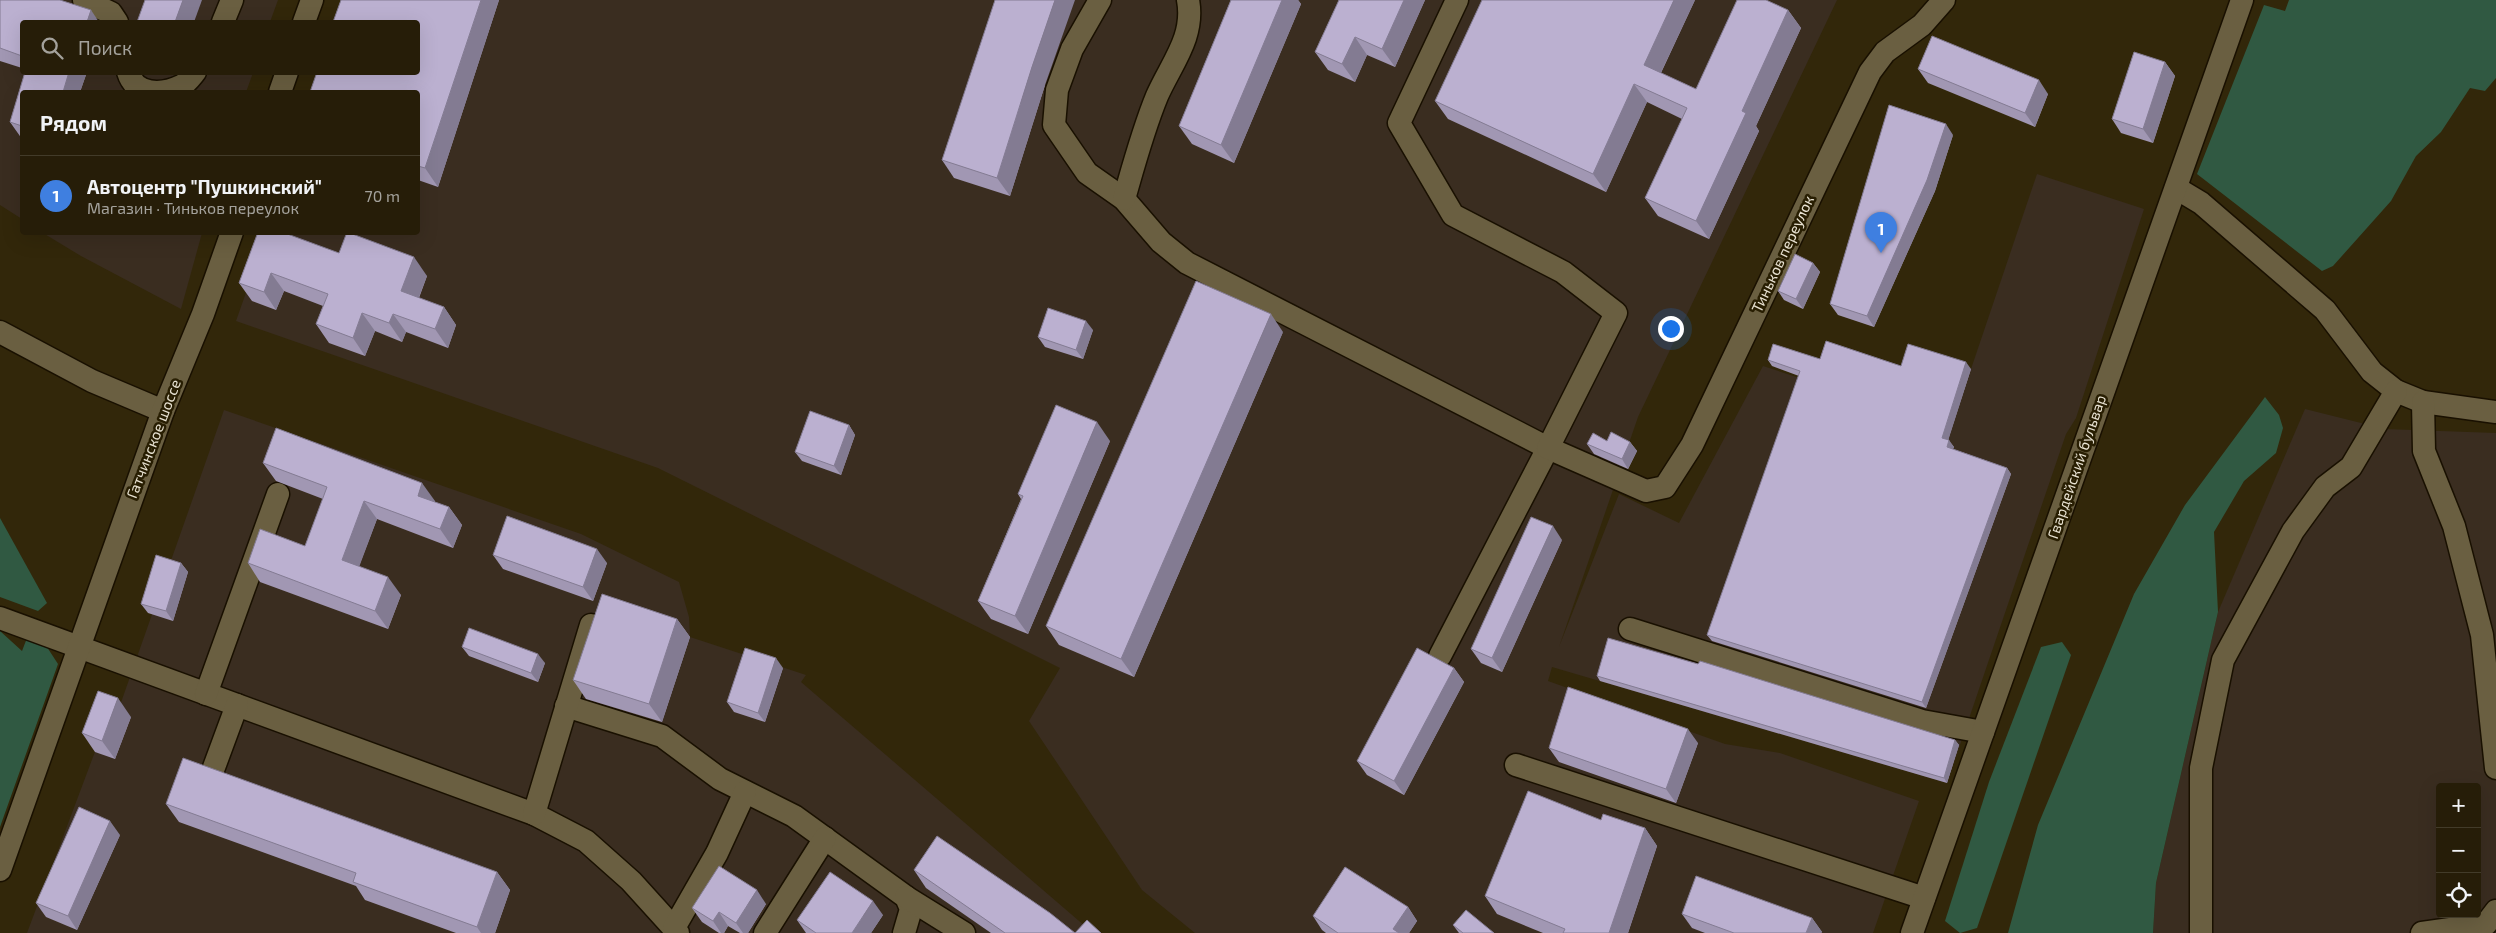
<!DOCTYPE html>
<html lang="ru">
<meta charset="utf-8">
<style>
body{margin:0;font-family:"Exo 2",sans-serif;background:#2e2612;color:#f1f3f6}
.controls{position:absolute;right:15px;bottom:15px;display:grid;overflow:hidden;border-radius:5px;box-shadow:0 5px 20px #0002}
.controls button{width:45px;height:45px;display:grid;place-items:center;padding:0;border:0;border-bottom:1px solid #423b29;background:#261d08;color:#f1f3f6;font:25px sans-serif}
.you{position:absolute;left:1670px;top:328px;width:18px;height:18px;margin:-12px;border:4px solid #fff;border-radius:50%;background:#1a73e8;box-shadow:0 0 0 8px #1a73e833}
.badge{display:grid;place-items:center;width:32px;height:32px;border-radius:50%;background:#b1c500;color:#fff;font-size:16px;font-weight:700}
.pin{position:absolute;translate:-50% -41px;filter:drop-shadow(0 1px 2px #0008)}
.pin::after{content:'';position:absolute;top:26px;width:18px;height:15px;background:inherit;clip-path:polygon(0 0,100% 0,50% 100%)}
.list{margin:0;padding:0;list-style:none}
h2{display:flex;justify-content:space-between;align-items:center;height:65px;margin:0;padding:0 20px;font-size:21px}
h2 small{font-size:16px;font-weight:400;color:#a4a29c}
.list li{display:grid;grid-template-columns:32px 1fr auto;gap:15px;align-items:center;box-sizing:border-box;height:80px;padding:0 20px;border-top:1px solid #423b29}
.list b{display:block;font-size:19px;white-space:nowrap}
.list p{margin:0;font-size:16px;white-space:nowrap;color:#a4a29c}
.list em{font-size:16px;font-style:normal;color:#a4a29c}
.icon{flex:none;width:28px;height:28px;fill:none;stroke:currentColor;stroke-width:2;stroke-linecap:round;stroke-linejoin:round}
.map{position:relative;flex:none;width:2496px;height:933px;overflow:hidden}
.search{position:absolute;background:#261d08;box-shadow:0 5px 20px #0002;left:20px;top:20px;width:400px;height:55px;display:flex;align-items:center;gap:12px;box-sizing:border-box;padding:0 18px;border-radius:5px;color:#a4a29c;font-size:19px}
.panel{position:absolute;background:#261d08;box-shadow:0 5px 20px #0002;left:20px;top:90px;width:400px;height:145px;border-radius:5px}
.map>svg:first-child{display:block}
</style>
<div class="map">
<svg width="2496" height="933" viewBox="0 0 2496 933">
<rect width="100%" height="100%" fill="#32270a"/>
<g fill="#3a2d20" fill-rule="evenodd">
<polygon points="0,0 278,0 270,22 22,22 22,72 253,73 246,92 22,92 22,219 0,205"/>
<polygon points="349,0 1837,0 1638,417 1559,647 1619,494 1679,523 1763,366 1894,409 1971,369 2037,174 2144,209 2076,418 2066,434 1947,783 1552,667 1548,681 1725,744 1780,753 1919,801 1873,933 1195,933 1142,890 1029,721 1060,668 658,468 236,321 267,233 418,232 418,22"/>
<polygon points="43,233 202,233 181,309 81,256"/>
<path d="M2305,409L2385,429L2496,433V933H2153L2156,883L2218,612ZM2440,787H2477V914H2440Z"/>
<polygon points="224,410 581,534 679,582 689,617 690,637 806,675 801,682 1093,933 27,933 111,709 118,711"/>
</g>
<g fill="#305942">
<polygon points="2289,0 2496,0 2496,78 2485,91 2470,88 2441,132 2416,156 2391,201 2333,266 2322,271 2197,174 2264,5 2285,11"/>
<polygon points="2265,397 2279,415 2283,428 2276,453 2244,481 2214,532 2218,612 2156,883 2153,933 2008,933 2038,825 2134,594 2185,505"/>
<polygon points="0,518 47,603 38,611 0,597"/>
<polygon points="0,631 22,651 27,638 45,644 58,664 0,827"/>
<polygon points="2062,642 2071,655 1977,928 1960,933 1945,921 1989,782 2041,647"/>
</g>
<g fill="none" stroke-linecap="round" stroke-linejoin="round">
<defs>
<g id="minor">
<polyline points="84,0 111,13 117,22"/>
<polyline points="1100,0 1072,49 1057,90 1054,125 1087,173 1124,199 1161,242 1187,263 1548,448 1440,656"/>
<polyline points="1457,0 1399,123 1453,215 1563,272 1616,313 1548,448 1646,491 1665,487 1692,445 1870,72 1885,52 1922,25 1944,0"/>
<polyline points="223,22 232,0"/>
<polyline points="304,22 312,0"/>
<path d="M128,72C135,96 162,95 181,86C186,84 191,77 195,72"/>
<polyline points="280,92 287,72"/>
<polyline points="2176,188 2201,203 2325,310 2372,372 2396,391 2423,402 2496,412"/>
<path d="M1124,199C1134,164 1143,130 1157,96C1171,64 1195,37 1188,0"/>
<polyline points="0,332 92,381 163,411"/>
<polyline points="2423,402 2424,451 2454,526 2482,635 2496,768"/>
<polyline points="0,618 534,814 586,841 631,881 678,933"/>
<polyline points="1630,629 1922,721 1983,732"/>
<polyline points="206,694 278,494"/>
<polyline points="566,706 662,736 720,779 794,816 906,897 911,909 904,933"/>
<polyline points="1516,765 1924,898"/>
<polyline points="213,770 237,705"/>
<polyline points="534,814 591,625"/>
<polyline points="0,870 163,411 203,314 232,232"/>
<polyline points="906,897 964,933"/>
<polyline points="674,928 717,853 745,792"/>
<polyline points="765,933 825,838"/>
<polyline points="1912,933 2242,0"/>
<polyline points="2201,933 2201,768 2223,660 2293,531 2325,487 2351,467 2396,391"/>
<polyline points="2422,933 2486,924 2496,911"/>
</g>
</defs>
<use href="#minor" stroke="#191000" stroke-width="25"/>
<use href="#minor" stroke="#6a5f41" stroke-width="22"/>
</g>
<g fill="#a197b3">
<polygon points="0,0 22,22 22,68 0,61"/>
<polygon points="341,0 499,0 438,187 418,180 418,92"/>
<polygon points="1231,0 1298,0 1301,4 1234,163 1192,144 1179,126"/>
<polygon points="1339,0 1425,0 1395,67 1367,55 1355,82 1328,70 1315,52"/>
<polygon points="1695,0 1661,73 1696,89 1788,10 1801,28 1756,126 1759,131 1709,239 1658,216 1645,198 1682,119 1647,102 1606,192 1448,119 1435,101"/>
<polygon points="2165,62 2175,76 2153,143 2121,133 2112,119"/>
<polygon points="1918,69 2048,94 2035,127 1928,83"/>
<polygon points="25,72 87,72 80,92 22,92 22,139 10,122"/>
<polygon points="1045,85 1010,196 954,178 942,160"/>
<polygon points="1953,135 1935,191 1874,327 1838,315 1830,304"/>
<polygon points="258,232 427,276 419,298 444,307 456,325 448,348 406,332 402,342 375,331 365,356 329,343 316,324 323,306 284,291 276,310 252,301 239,283"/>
<polygon points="1813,263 1820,272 1803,309 1784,300 1778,291"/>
<polygon points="1093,330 1083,359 1045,347 1038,337"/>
<polygon points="1283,332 1134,677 1059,645 1046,626"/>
<polygon points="1820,359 1901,366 1971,369 1948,440 1954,447 1953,449 2007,468 2011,474 1926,708 1712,641 1707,635 1799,376 1772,366 1768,360"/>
<polygon points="849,425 855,435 841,475 802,461 795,452"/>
<polygon points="1110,441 1028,634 991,619 978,601 1021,499 1018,494"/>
<polygon points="1607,441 1630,442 1637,451 1628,469 1594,454 1587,444"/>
<polygon points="263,463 435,501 435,502 449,507 462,525 453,548 377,519 359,566 401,595 388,629 260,582 248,563 305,546 323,499 276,481"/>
<polygon points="1562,540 1502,672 1481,663 1471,649"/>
<polygon points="493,555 607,563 593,601 503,569"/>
<polygon points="181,563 188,572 173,621 148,613 141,604"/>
<polygon points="677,619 690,637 662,722 586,699 573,680"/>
<polygon points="462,647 545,663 538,682 469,656"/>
<polygon points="783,668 765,722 734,712 727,702"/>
<polygon points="1454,668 1464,682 1404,795 1367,775 1357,761"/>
<polygon points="1597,676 1955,740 1959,745 1947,783 1600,681"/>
<polygon points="131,717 115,759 95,752 82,733"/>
<polygon points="1698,743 1676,803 1559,762 1549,748"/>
<polygon points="166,804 497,872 510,890 495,933 456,933 365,900 356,886 179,822"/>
<polygon points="1601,820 1645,828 1657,846 1628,933 1543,933 1497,914 1485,896"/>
<polygon points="120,835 77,930 46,917 36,903"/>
<polygon points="914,870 1075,933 991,933 926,888"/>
<polygon points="766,904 748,933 740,933 728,926 724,933 719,933 702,922 692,908"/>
<polygon points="1408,907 1417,921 1409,933 1326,933 1322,930 1313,916"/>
<polygon points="1682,914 1812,918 1822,932 1821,933 1705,933 1692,928"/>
<polygon points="883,915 871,933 806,933 797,920"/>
<polygon points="1453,925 1494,933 1459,933"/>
</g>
<g fill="#837b92">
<polygon points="183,0 202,0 194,22 175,22"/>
<polygon points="481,0 499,0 438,187 425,168"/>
<polygon points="1055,0 1075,0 1045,85 1010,196 997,178 1032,67"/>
<polygon points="1282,0 1298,0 1301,4 1234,163 1221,145"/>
<polygon points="1404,0 1425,0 1395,67 1382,49"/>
<polygon points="1674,0 1695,0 1656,83 1644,65"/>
<polygon points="91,10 99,22 87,22"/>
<polygon points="1788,10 1801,28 1756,126 1759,131 1709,239 1696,221 1742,111"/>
<polygon points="1355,37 1367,55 1355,82 1342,64"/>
<polygon points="2165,62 2175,76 2153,143 2143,129"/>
<polygon points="69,72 87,72 80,92 63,92"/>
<polygon points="2039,80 2048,94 2035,127 2025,113"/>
<polygon points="1634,84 1647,102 1606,192 1593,174"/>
<polygon points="1946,124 1953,135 1935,191 1874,327 1867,316"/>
<polygon points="414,257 427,276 414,310 401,291"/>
<polygon points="1813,263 1820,272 1803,309 1796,299"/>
<polygon points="271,273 284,291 276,310 264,292"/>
<polygon points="444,307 456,325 448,348 435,329"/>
<polygon points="362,313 375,331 365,356 353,338"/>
<polygon points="393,314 406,332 402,342 389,323"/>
<polygon points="1271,314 1283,332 1134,677 1121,659"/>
<polygon points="1086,321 1093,330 1083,359 1076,350"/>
<polygon points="1966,362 1971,369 1947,444 1942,438"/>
<polygon points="1097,422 1110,441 1028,634 1015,616"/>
<polygon points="849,425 855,435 841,475 834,466"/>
<polygon points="1949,440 1954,447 1951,453 1947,447"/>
<polygon points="1630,442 1637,451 1628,469 1622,459"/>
<polygon points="2007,468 2011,474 1926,708 1922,702"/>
<polygon points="422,483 435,501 430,514 418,496"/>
<polygon points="364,501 377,519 355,578 342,560"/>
<polygon points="449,507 462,525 453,548 440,529"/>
<polygon points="1553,526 1562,540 1502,672 1492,658"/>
<polygon points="597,549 607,563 593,601 583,587"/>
<polygon points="181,563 188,572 173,621 166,611"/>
<polygon points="388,577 401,595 388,629 375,611"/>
<polygon points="677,619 690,637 662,722 649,704"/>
<polygon points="538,654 545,663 538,682 531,673"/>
<polygon points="776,658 783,668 765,722 758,713"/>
<polygon points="1454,668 1464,682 1404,795 1394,781"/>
<polygon points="118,698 131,717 115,759 102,741"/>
<polygon points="1688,729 1698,743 1676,803 1666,789"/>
<polygon points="1955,740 1959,745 1947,783 1944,778"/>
<polygon points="110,821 120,835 77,930 68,916"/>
<polygon points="1645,828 1657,846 1628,933 1609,933"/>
<polygon points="497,872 510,890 495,933 481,933 477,927"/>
<polygon points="757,890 766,904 748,933 743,933 736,923"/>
<polygon points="873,901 883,915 871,933 852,933"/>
<polygon points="1408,907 1417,921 1409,933 1396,933 1393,929"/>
<polygon points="719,912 728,926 724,933 721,933 713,921"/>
<polygon points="1812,918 1822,932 1821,933 1806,933"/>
</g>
<g fill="#bbb0d0" stroke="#837b92">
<polygon points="0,0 60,0 91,10 87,22 22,22 22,56 0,48"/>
<polygon points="145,0 183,0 175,22 137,22"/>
<polygon points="341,0 481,0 425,168 418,166 418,92 310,92 317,72 418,72 418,22 333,22"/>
<polygon points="995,0 1055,0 1032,67 997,178 942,160"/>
<polygon points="1231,0 1282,0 1221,145 1179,126"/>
<polygon points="1339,0 1404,0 1382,49 1355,37 1342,64 1315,52"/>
<polygon points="1482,0 1674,0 1644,65 1696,89 1737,0 1766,0 1788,10 1742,111 1746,113 1696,221 1645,198 1687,108 1634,84 1593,174 1435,101"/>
<polygon points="1932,36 2039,80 2025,113 1918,69"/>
<polygon points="2134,52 2165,62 2143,129 2112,119"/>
<polygon points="25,72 69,72 63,92 22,92 22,126 10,122"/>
<polygon points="1889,105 1946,124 1927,180 1867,316 1830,304"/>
<polygon points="258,232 282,232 339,253 347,232 414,257 401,291 444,307 435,329 393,314 389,323 362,313 353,338 316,324 328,294 271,273 264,292 239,283"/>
<polygon points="1795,254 1813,263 1796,299 1778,291"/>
<polygon points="1196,281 1271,314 1121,659 1046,626"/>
<polygon points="1048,308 1086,321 1076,350 1038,337"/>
<polygon points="1826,341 1901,366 1908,344 1966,362 1942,438 1949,440 1947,447 2007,468 1922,702 1707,635 1800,371 1768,360 1773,344 1820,359"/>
<polygon points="1056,405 1097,422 1015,616 978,601 1023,496 1018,494"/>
<polygon points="810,411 849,425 834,466 795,452"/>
<polygon points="276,428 422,483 418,496 449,507 440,529 364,501 342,560 388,577 375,611 248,563 260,529 305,546 327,487 263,463"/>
<polygon points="1611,432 1630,442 1622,459 1587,444 1593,433 1607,441"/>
<polygon points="507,516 597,549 583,587 493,555"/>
<polygon points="1531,517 1553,526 1492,658 1471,649"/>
<polygon points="156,555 181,563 166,611 141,604"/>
<polygon points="602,594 677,619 649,704 573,680"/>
<polygon points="469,628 538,654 531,673 462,647"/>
<polygon points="1608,638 1698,664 1700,661 1955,740 1944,778 1597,676"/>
<polygon points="745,648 776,658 758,713 727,702"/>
<polygon points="1417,648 1454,668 1394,781 1357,761"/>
<polygon points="1568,687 1688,729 1666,789 1549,748"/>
<polygon points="98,691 118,698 102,741 82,733"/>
<polygon points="183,758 497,872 477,927 353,882 356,873 166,804"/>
<polygon points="1528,791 1601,820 1603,814 1645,828 1609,933 1563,933 1565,929 1485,896"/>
<polygon points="79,807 110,821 68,916 36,903"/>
<polygon points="937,836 1050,913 1075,933 1005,933 914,870"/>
<polygon points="719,866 757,890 736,923 719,912 713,921 692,908"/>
<polygon points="1345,867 1408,907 1393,929 1399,933 1338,933 1313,916"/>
<polygon points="830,872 873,901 852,933 816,933 797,920"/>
<polygon points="1696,876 1812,918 1806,933 1734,933 1682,914"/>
<polygon points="1466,910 1494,933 1463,933 1453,925"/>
<polygon points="1087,920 1101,933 1075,933"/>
</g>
<g text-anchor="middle" stroke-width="5" stroke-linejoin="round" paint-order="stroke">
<g font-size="15" fill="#e8e2d2" stroke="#281e02">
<text transform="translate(1783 254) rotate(-65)" y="5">Тиньков переулок</text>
<text transform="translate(154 439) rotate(-69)" y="5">Гатчинское шоссе</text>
<text transform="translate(2077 467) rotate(-71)" y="5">Гвардейский бульвар</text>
</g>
</g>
</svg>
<div class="controls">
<button>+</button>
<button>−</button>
<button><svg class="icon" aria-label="locate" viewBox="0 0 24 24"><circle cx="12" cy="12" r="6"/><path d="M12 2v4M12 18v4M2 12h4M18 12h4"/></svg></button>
</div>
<div class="you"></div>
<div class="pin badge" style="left:1881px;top:253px;background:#3f7fe0">1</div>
<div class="search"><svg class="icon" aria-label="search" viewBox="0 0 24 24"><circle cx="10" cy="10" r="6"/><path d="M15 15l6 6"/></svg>Поиск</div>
<section class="panel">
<h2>Рядом<small></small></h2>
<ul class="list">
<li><span class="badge" style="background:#3f7fe0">1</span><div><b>Автоцентр &quot;Пушкинский&quot;</b><p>Магазин · Тиньков переулок</p></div><em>70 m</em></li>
</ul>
</section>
</div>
